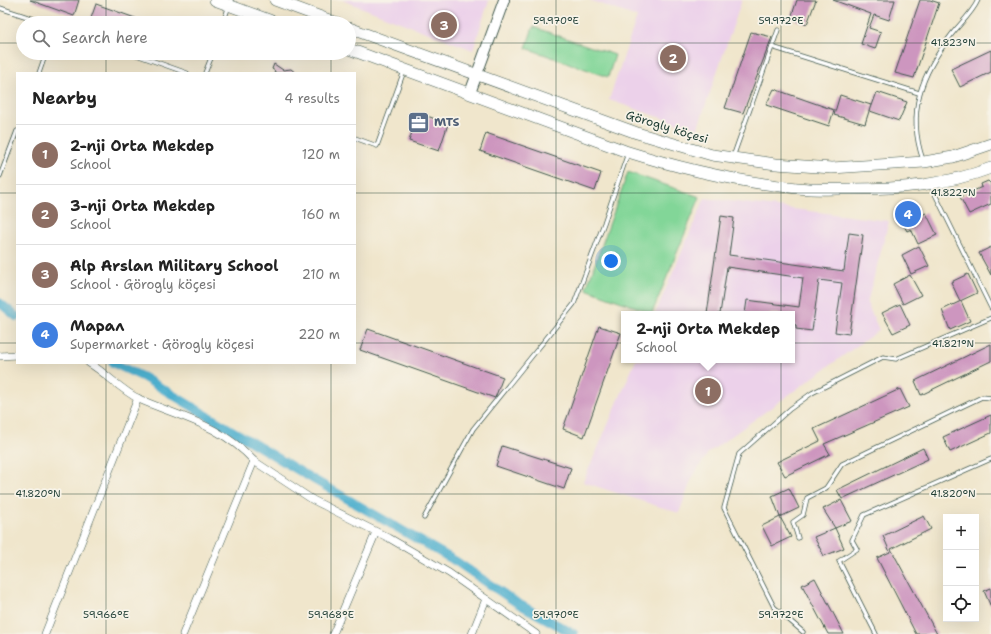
<!DOCTYPE html>
<meta charset="utf-8">
<style>
body{margin:0;font-family:"Shantell Sans",sans-serif;background:#f2f2f2;color:#222}
.controls{position:absolute;right:12px;bottom:12px;display:grid;overflow:hidden;border-radius:0px;box-shadow:0 4px 16px #0002}
.controls button{width:36px;height:36px;display:grid;place-items:center;padding:0;border:0;border-bottom:1px solid #e0e0e0;background:#fff;color:#222;font:20px sans-serif}
.you{position:absolute;left:611px;top:261px;width:14px;height:14px;margin:-10px;border:3px solid #fff;border-radius:50%;background:#1a73e8;box-shadow:0 0 0 6px #1a73e833}
.badge{display:grid;place-items:center;width:26px;height:26px;border-radius:50%;background:#0f766e;color:#fff;font-size:13px;font-weight:700}
.pin{position:absolute;translate:-50% -50%;border:2px solid #fff;box-shadow:0 1px 4px #0006}
.popup{position:absolute;left:621px;top:311px;width:174px;height:52px;box-sizing:border-box;display:grid;place-content:center;border-radius:0px;background:#fff;filter:drop-shadow(0 1px 3px #0005);font-size:13px;white-space:nowrap;color:#767676}
.popup b{font-size:15px;color:#222}
.popup::after{content:'';position:absolute;left:50%;top:100%;margin-left:-8px;border:8px solid transparent;border-top-color:#fff}
.list{margin:0;padding:0;list-style:none}
h2{display:flex;justify-content:space-between;align-items:center;height:52px;margin:0;padding:0 16px;font-size:17px}
h2 small{font-size:13px;font-weight:400;color:#767676}
.list li{display:grid;grid-template-columns:26px 1fr auto;gap:12px;align-items:center;box-sizing:border-box;height:60px;padding:0 16px;border-top:1px solid #e0e0e0}
.list b{display:block;font-size:15px;white-space:nowrap}
.list p{margin:0;font-size:13px;white-space:nowrap;color:#767676}
.list em{font-size:13px;font-style:normal;color:#767676}
.icon{flex:none;width:22px;height:22px;fill:none;stroke:currentColor;stroke-width:2;stroke-linecap:round;stroke-linejoin:round}
.map{position:relative;flex:none;width:991px;height:634px;overflow:hidden}
.search{position:absolute;background:#fff;box-shadow:0 4px 16px #0002;left:16px;top:16px;width:340px;height:44px;display:flex;align-items:center;gap:10px;box-sizing:border-box;padding:0 14px;border-radius:22px;color:#767676;font-size:15px}
.panel{position:absolute;background:#fff;box-shadow:0 4px 16px #0002;left:16px;top:72px;width:340px;height:292px;border-radius:0px}
.map>svg:first-child{display:block}
</style>
<div class="map">
<svg width="991" height="634" viewBox="0 0 991 634">
<rect width="100%" height="100%" fill="#f7f3e8"/>
<filter id="ink" filterUnits="userSpaceOnUse"><feTurbulence type="fractalNoise" baseFrequency=".025" numOctaves="2"/><feDisplacementMap in="SourceGraphic" scale="8" xChannelSelector="R" yChannelSelector="G"/><feConvolveMatrix kernelMatrix="1 2 1 2 8 2 1 2 1" color-interpolation-filters="sRGB"/></filter>
<filter id="wash" filterUnits="userSpaceOnUse"><feTurbulence type="fractalNoise" baseFrequency=".012" numOctaves="4" result="noise"/><feDisplacementMap in="SourceGraphic" scale="16" xChannelSelector="R" yChannelSelector="G"/><feGaussianBlur stdDeviation="0.9" result="paint"/><feColorMatrix in="noise" values="0 0 0 0 0 0 0 0 0 0 0 0 0 0 0 0 0 1.4 0 .05"/><feComposite in="paint" operator="in"/></filter>
<g filter="url(#wash)">
<rect width="100%" height="100%" fill="#f0e6cc"/>
<g fill="#ecd1ea">
<polygon points="342,0 489,0 473,50"/>
<polygon points="589,0 742,0 697,130 609,100 637,17"/>
<polygon points="705,198 889,221 867,303 879,330 708,453 692,478 679,513 583,482 636,360 792,360 792,314 655,314"/>
</g>
<g fill="#82d698" stroke="#508a66">
<polygon points="533,27 615,55 608,77 526,48"/>
<polygon points="628,172 700,197 652,313 586,289"/>
</g>
<g fill="none" stroke-linecap="round" stroke-linejoin="round">
<g stroke="#4eafcd" stroke-width="9">
<polyline points="0,303 17,317"/>
<polyline points="113,363 143,377 311,478 457,562 517,603 574,634"/>
</g>
</g>
<g id="blocks">
<g fill="#cd96bf">
<polygon points="30,0 79,0 74,16"/>
<polygon points="797,0 816,0 807,24 791,18"/>
<polygon points="833,0 895,0 889,20 874,15 869,28 881,32 875,49 861,44 871,14"/>
<polygon points="920,0 930,0 939,3 914,78 895,73"/>
<polygon points="96,4 149,23 97,23 90,21"/>
<polygon points="751,32 772,37 743,113 725,108"/>
<polygon points="991,50 991,72 960,87 951,69"/>
<polygon points="181,53 195,53 194,58"/>
<polygon points="274,64 283,70 291,69 296,73 274,73 275,71 272,69"/>
<polygon points="774,89 834,110 829,126 766,105"/>
<polygon points="877,92 907,102 899,121 870,111"/>
<polygon points="840,95 871,105 865,124 834,115"/>
<polygon points="430,117 448,124 439,151 409,141 414,126 420,118"/>
<polygon points="486,133 601,173 595,191 480,151"/>
<polygon points="988,181 991,184 991,204 969,214 960,197 982,187 981,184"/>
<polygon points="926,213 937,235 918,244 911,229 907,231 903,224"/>
<polygon points="721,216 734,218 729,255 844,271 849,233 863,235 849,334 835,332 842,283 819,280 812,331 796,329 796,325 792,324 792,314 745,314 747,300 799,307 803,278 727,267 720,314 707,314"/>
<polygon points="919,246 929,266 911,274 902,255"/>
<polygon points="991,247 991,275 979,253"/>
<polygon points="968,274 977,293 960,301 951,282"/>
<polygon points="910,275 921,295 903,304 893,284"/>
<polygon points="961,301 970,321 950,330 942,310"/>
<polygon points="900,304 910,325 893,333 882,313"/>
<polygon points="599,326 621,333 584,437 563,429"/>
<polygon points="368,329 503,377 495,398 360,350"/>
<polygon points="991,344 991,361 921,395 915,381"/>
<polygon points="900,389 909,407 824,444 830,454 785,476 777,462 820,441 814,429"/>
<polygon points="991,415 991,433 950,452 943,437"/>
<polygon points="502,446 571,468 564,489 496,466"/>
<polygon points="923,448 928,459 842,499 837,490"/>
<polygon points="789,488 799,508 780,517 772,496"/>
<polygon points="841,500 852,521 835,528 823,509"/>
<polygon points="924,516 931,529 891,549 937,634 916,634 877,558 890,552 883,536"/>
<polygon points="780,517 791,537 772,546 762,526"/>
<polygon points="835,528 844,548 824,556 814,537"/>
<polygon points="815,578 844,634 828,634 802,585"/>
<polygon points="991,588 991,607 984,591"/>
</g>
</g>
</g>
<g filter="url(#ink)">
<use href="#blocks" fill-opacity="0" stroke="#3e564b" stroke-width="1"/>
<g fill="none" stroke-linecap="round" stroke-linejoin="round">
<defs>
<g id="lane">
<polyline points="0,8 46,23"/>
<polyline points="223,23 231,0"/>
<polyline points="772,47 919,93"/>
<polyline points="131,53 187,73"/>
<polyline points="39,73 46,53"/>
<polyline points="205,73 213,53"/>
<polyline points="355,138 377,146 404,71"/>
<polyline points="733,157 778,30"/>
<path d="M923,160C906,111 922,73 952,34C960,24 973,12 978,0"/>
<polyline points="0,176 17,131"/>
<polyline points="931,186 991,308"/>
<polyline points="424,518 473,429 574,304 604,223 628,153"/>
<polyline points="798,538 793,522 803,515 807,498 826,488 842,464 982,397 991,398"/>
<polyline points="803,632 774,607 724,508 739,454 790,409 812,393 883,357 896,359 991,318"/>
<polyline points="876,634 839,561 857,549 852,540 864,515 991,459"/>
</g>
<g id="street">
<polyline points="0,356 17,355"/>
<path d="M89,363C106,373 121,390 139,399C182,418 220,424 254,461L313,500L389,538L449,573L536,634"/>
<polyline points="45,634 138,398"/>
<polyline points="183,634 254,461"/>
<polyline points="333,634 376,532"/>
<polyline points="472,634 486,599"/>
</g>
<polyline id="secondary" points="470,93 504,0"/>
<g id="primary">
<polyline points="215,0 277,23"/>
<polyline points="275,0 337,23"/>
<polyline points="349,28 637,133 712,155 776,164 832,168 924,162 953,157 991,144"/>
<path d="M349,49L625,151C682,169 738,182 797,188C815,190 833,189 851,189C900,189 946,185 991,168"/>
</g>
</defs>
<use href="#lane" stroke="#3e564b" stroke-width="5"/>
<use href="#street" stroke="#3e564b" stroke-width="8"/>
<use href="#secondary" stroke="#3e564b" stroke-width="12"/>
<use href="#primary" stroke="#3e564b" stroke-width="12"/>
<use href="#lane" stroke="#fff" stroke-width="3.5"/>
<use href="#street" stroke="#fff" stroke-width="7"/>
<use href="#secondary" stroke="#fff" stroke-width="10"/>
<use href="#primary" stroke="#fff" stroke-width="11"/>
</g>
</g>
<path fill="none" stroke="#1f3d34" stroke-width="1" stroke-opacity="0.45" d="M106,0V23M331,0V23M556,0V634M781,0V634M0,43H23M349,43H991M106,53V73M331,53V73M0,193H17M355,193H991M0,343H17M355,343H991M106,363V634M331,363V634M0,494H991"/>
<defs>
<symbol id="office-square" viewBox="-11 -11 22 22"><rect x="-9" y="-9" width="18" height="18" rx="4" fill="#5c6f8a" stroke="#f7f3e8"/><path d="M-6-3h4V-5.5h4V-3h4V5H-6ZM-1-4.5V-3h2v-1.5ZM-6 0V1H6V0Z" fill="#fff"/></symbol>
</defs>
<g fill-rule="evenodd">
<use href="#office-square" x="406" y="110" width="25" height="25"/>
</g>
<g text-anchor="middle" stroke-width="3.5" stroke-linejoin="round" paint-order="stroke">
<g font-size="12" font-weight="bold" fill="#4e5e75" stroke="#f7f3e8" text-anchor="start">
<text x="434" y="126">MTS</text>
</g>
<g font-size="12" fill="#1f3d34" stroke="#f7f3e8">
<text transform="translate(667 127) rotate(17)" y="4">Görogly köçesi</text>
</g>
</g>
<g font-size="10" text-anchor="middle" fill="#1f3d34" stroke="#f7f3e8" stroke-width="3.5" stroke-linejoin="round" paint-order="stroke">
<text x="556" y="24">59.970°E</text>
<text x="781" y="24">59.972°E</text>
<text x="953" y="46">41.823°N</text>
<text x="953" y="196">41.822°N</text>
<text x="953" y="347">41.821°N</text>
<text x="38" y="497">41.820°N</text>
<text x="953" y="497">41.820°N</text>
<text x="106" y="618">59.966°E</text>
<text x="331" y="618">59.968°E</text>
<text x="556" y="618">59.970°E</text>
<text x="781" y="618">59.972°E</text>
</g>
</svg>
<div class="controls">
<button>+</button>
<button>−</button>
<button><svg class="icon" aria-label="locate" viewBox="0 0 24 24"><circle cx="12" cy="12" r="6"/><path d="M12 2v4M12 18v4M2 12h4M18 12h4"/></svg></button>
</div>
<div class="you"></div>
<div class="pin badge" style="left:708px;top:391px;background:#8d6e63">1</div>
<div class="popup"><b>2-nji Orta Mekdep</b>School</div>
<div class="pin badge" style="left:673px;top:58px;background:#8d6e63">2</div>
<div class="pin badge" style="left:444px;top:25px;background:#8d6e63">3</div>
<div class="pin badge" style="left:908px;top:214px;background:#3f7fe0">4</div>
<div class="search"><svg class="icon" aria-label="search" viewBox="0 0 24 24"><circle cx="10" cy="10" r="6"/><path d="M15 15l6 6"/></svg>Search here</div>
<section class="panel">
<h2>Nearby<small>4 results</small></h2>
<ul class="list">
<li><span class="badge" style="background:#8d6e63">1</span><div><b>2-nji Orta Mekdep</b><p>School</p></div><em>120 m</em></li>
<li><span class="badge" style="background:#8d6e63">2</span><div><b>3-nji Orta Mekdep</b><p>School</p></div><em>160 m</em></li>
<li><span class="badge" style="background:#8d6e63">3</span><div><b>Alp Arslan Military School</b><p>School · Görogly köçesi</p></div><em>210 m</em></li>
<li><span class="badge" style="background:#3f7fe0">4</span><div><b>Марал</b><p>Supermarket · Görogly köçesi</p></div><em>220 m</em></li>
</ul>
</section>
</div>
